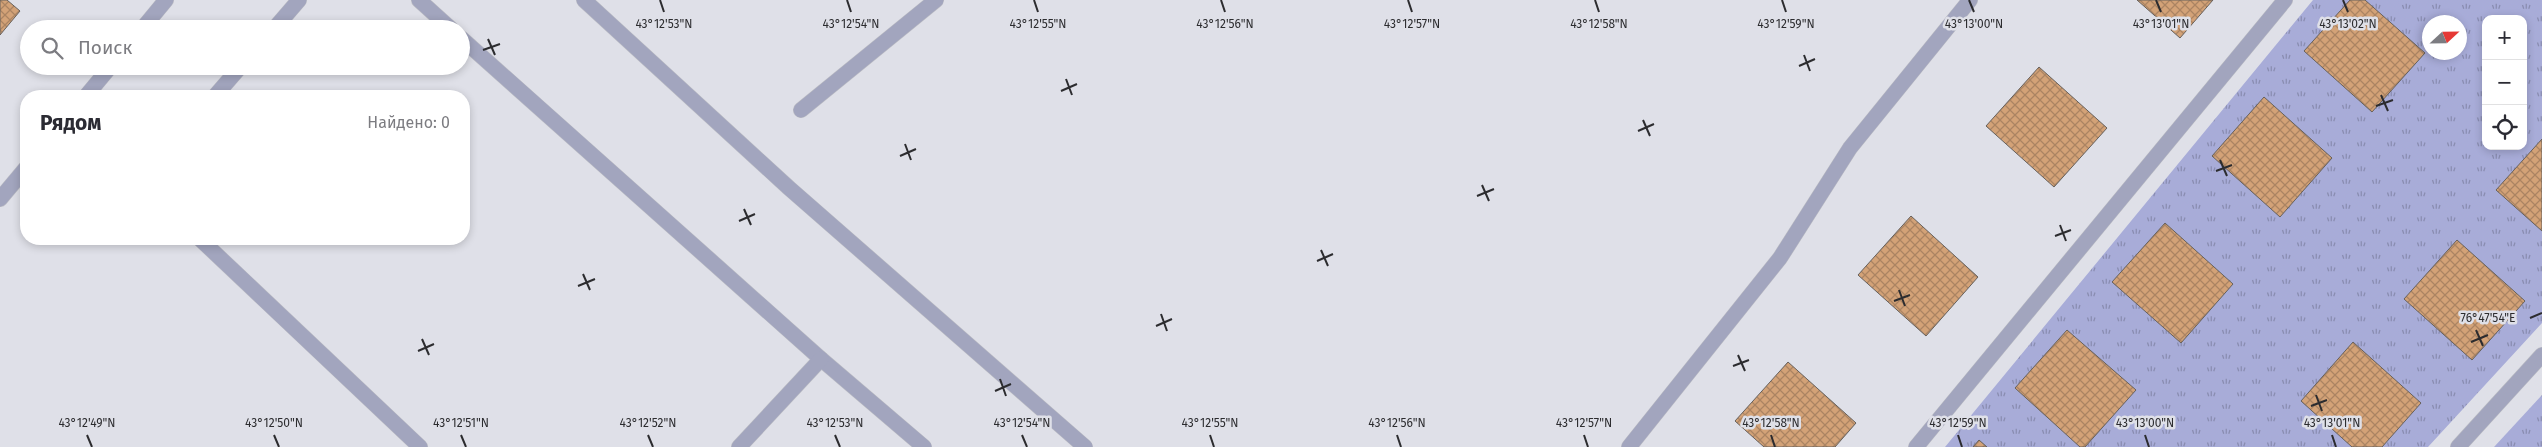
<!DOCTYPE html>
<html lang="ru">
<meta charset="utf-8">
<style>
body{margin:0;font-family:"Fira Sans",sans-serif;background:#f7f7f7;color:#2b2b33}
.controls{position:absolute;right:15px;top:15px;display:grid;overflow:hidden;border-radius:10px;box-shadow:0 2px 8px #0003}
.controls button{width:45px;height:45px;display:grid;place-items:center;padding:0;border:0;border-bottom:1px solid #e1e1e2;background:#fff;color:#2b2b33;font:25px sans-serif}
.compass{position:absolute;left:2422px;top:15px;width:45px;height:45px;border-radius:50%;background:#fff;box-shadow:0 2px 8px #0003;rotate:68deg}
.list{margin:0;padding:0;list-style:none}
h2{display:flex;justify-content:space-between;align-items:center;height:65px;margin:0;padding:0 20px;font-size:21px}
h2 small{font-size:16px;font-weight:400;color:#7c7c81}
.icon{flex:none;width:28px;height:28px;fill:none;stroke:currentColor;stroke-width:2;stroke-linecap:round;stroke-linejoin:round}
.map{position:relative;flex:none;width:2542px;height:447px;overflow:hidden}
.search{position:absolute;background:#fff;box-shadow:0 2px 8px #0003;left:20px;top:20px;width:450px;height:55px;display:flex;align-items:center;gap:12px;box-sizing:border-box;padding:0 18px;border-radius:28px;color:#7c7c81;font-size:19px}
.panel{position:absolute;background:#fff;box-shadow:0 2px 8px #0003;left:20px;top:90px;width:450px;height:155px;border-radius:20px}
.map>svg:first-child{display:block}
</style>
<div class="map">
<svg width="2542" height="447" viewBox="0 0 2542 447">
<defs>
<pattern id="grass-tufts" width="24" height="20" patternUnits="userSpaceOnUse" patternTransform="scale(1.25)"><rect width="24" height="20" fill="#a8acd8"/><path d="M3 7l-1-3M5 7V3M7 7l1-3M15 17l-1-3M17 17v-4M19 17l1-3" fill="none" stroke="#898cb0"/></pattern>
<pattern id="building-cross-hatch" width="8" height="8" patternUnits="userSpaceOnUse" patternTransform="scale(1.25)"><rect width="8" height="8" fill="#d3a277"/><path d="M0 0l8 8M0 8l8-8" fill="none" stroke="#ab8462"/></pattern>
</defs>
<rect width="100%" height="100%" fill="#dfe0e8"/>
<g fill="url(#grass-tufts)" fill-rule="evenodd">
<path d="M2313,0H2542V323L2428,447H1945ZM2486,19H2523V146H2486ZM2430,22H2460V52H2430Z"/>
<polygon points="2542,395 2542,447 2494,447"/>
</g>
<g fill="url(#building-cross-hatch)" stroke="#67615c">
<polygon points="0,0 7,0 20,11 0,35"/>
<polygon points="2137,0 2213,0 2180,38"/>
<polygon points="2350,0 2365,0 2425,53 2372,112 2304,51"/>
<polygon points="2039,67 2107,128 2054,187 1986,126"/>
<polygon points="2264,97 2332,158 2280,217 2212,156"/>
<polygon points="2542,139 2542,231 2496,190"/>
<polygon points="1911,216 1978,277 1926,336 1858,275"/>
<polygon points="2165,223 2233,284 2181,343 2112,282"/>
<polygon points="2457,240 2525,301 2472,360 2404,299"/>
<polygon points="2067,330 2136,390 2085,447 2080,447 2015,388"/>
<polygon points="2353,342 2421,403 2382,447 2352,447 2301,401"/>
<polygon points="1788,362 1856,423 1835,447 1764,447 1735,421"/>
<polygon points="1979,440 1987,447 1973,447"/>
</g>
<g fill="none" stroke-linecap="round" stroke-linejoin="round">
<defs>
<g id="service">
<polyline points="419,0 451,29"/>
<polyline points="274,29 299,0"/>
<polyline points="461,38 821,359 924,447"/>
<polyline points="215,96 241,66"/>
<polyline points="801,110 936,0"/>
<polyline points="200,239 420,447"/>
<polyline points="739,447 821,359"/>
</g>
<g id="minor">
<polyline points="584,0 789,188 1085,447"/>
<polyline points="142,29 166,0"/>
<polyline points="86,96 111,66"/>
<polyline points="0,199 26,168"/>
<polyline points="1629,447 1780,258 1850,148 1970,0"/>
<polyline points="1916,447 2285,0"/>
<polyline points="2458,447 2542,355"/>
</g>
</defs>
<use href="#service" stroke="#bbbcc3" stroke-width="16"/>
<use href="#minor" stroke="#bbbcc3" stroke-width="16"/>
<use href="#service" stroke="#a2a5be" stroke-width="15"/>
<use href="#minor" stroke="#a2a5be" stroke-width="15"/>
</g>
<path fill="none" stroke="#2c2c2f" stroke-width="2" d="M660,0L664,12M847,0L851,12M1034,0L1038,12M1221,0L1225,12M1408,0L1412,12M1595,0L1599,12M1782,0L1786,12M1969,0L1974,12M2156,0L2161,12M2343,0L2348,12M488,39L495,55M483,50L500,44M1804,55L1810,71M1799,66L1815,59M1066,79L1072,95M1061,91L1077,84M2381,95L2388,111M2376,106L2393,100M1643,120L1650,136M1638,131L1654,124M905,144L911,160M900,156L916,149M2220,160L2227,176M2216,171L2232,165M1482,185L1489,201M1477,196L1494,189M744,209L751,225M739,221L755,214M2060,225L2066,241M2055,236L2071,230M1321,250L1328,266M1317,261L1333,254M583,274L590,290M578,286L595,279M1899,290L1905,306M1894,301L1910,295M1161,314L1167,331M2530,318L2542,313M1156,326L1172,319M2476,330L2483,346M422,339L429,355M2471,342L2488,335M418,351L434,344M1738,355L1745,371M1733,366L1749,360M1000,379L1006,396M995,391L1011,384M2316,395L2322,411M2311,406L2327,400M87,435L92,447M274,435L279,447M461,435L466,447M648,435L653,447M835,435L840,447M1022,435L1027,447M1210,435L1214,447M1397,435L1401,447M1584,435L1588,447M1771,435L1775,447M1958,435L1962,447M2145,435L2149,447M2332,435L2336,447"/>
<g font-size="12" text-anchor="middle" fill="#2c2c2f" stroke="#dfe0e8" stroke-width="5" stroke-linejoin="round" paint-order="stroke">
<text x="664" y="28">43°12'53"N</text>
<text x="851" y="28">43°12'54"N</text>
<text x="1038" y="28">43°12'55"N</text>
<text x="1225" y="28">43°12'56"N</text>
<text x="1412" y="28">43°12'57"N</text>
<text x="1599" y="28">43°12'58"N</text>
<text x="1786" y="28">43°12'59"N</text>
<text x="1974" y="28">43°13'00"N</text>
<text x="2161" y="28">43°13'01"N</text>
<text x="2348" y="28">43°13'02"N</text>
<text x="2488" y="322">76°47'54"E</text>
<text x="87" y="427">43°12'49"N</text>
<text x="274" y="427">43°12'50"N</text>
<text x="461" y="427">43°12'51"N</text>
<text x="648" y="427">43°12'52"N</text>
<text x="835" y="427">43°12'53"N</text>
<text x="1022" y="427">43°12'54"N</text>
<text x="1210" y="427">43°12'55"N</text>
<text x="1397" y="427">43°12'56"N</text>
<text x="1584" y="427">43°12'57"N</text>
<text x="1771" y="427">43°12'58"N</text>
<text x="1958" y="427">43°12'59"N</text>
<text x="2145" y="427">43°13'00"N</text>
<text x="2332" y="427">43°13'01"N</text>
</g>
</svg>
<div class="controls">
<button>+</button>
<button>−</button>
<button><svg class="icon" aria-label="locate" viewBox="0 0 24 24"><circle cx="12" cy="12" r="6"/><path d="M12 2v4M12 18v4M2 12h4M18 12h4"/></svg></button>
</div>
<svg class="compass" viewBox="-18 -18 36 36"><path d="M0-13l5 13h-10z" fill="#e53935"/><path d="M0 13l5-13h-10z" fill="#7c7c81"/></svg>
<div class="search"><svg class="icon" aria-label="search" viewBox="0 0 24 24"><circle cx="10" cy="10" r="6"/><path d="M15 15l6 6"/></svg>Поиск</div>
<section class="panel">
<h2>Рядом<small>Найдено: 0</small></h2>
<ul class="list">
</ul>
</section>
</div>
